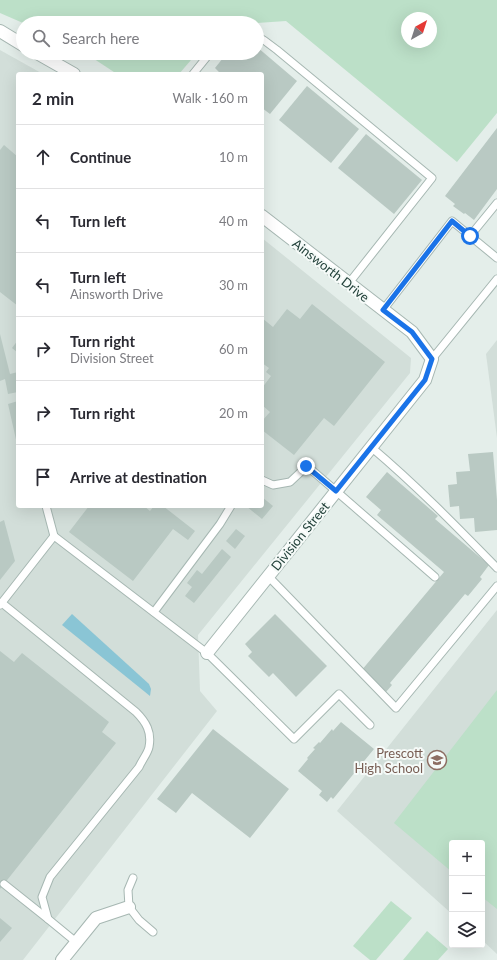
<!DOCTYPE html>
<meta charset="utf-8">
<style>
body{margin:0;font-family:Lato,sans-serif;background:#f7f7f7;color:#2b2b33}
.controls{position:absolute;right:12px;bottom:12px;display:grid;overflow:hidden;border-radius:4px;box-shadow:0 4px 16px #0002}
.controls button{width:36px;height:36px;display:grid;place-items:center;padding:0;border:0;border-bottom:1px solid #e1e1e2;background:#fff;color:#2b2b33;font:20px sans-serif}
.compass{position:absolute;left:401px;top:12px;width:36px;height:36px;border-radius:50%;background:#fff;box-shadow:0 4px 16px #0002;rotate:39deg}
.stop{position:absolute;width:12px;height:12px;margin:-9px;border:3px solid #1a73e8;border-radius:50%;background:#fff}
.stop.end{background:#1a73e8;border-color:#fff;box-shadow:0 1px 4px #0008}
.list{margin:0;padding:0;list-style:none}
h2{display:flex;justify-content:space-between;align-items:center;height:52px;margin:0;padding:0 16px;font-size:17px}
h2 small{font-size:13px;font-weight:400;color:#7c7c81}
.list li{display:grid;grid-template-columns:26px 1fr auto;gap:12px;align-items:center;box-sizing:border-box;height:64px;padding:0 16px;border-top:1px solid #e1e1e2}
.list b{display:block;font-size:15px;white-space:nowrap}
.list p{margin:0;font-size:13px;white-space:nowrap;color:#7c7c81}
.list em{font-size:13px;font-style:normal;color:#7c7c81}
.icon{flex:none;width:22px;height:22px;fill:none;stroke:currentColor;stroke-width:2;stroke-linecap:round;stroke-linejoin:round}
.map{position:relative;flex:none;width:497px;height:960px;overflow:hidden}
.search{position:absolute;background:#fff;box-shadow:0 4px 16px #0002;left:16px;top:16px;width:248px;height:44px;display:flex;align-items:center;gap:10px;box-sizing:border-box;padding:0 14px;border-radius:22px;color:#7c7c81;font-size:15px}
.panel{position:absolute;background:#fff;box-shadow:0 4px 16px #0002;left:16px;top:72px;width:248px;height:436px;border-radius:4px}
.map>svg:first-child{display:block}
</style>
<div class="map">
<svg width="497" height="960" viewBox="0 0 497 960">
<rect width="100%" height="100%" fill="#e4eeea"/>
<g fill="#d2ded9">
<polygon points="0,50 43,74 18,74 18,506 262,506 262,238 411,358 410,373 198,635 200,691 217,711 23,960 0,960"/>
<polygon points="497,340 497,438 486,354"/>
<polygon points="497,610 497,954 482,940 482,843 452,843 452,914 337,811"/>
</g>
<g fill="#bce0c8" fill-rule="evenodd">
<path d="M0,0H497V113L457,162L286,21L257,23H23L0,13ZM407,18H431V42H407Z"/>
<polygon points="85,53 197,53 179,74 117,74"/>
<polygon points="497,690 497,909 482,897 482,843 452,843 452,872 394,823"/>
<polygon points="391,901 412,918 376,960 370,960 353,946"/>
<polygon points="427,931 448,949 438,960 403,960"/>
</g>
<polygon fill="#8ac5d5" points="72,614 149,684 151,689 150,696 62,625"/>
<g fill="#b9c9c3">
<polygon points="257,47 297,81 270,114 262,108 262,74 221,74 215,68 227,53 257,53"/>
<polygon points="307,86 359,129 331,163 279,120"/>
<polygon points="497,128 497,189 474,220 465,213 464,214 453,206 455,204 445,196"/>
<polygon points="366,134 422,180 394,214 338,168"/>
<polygon points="4,145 18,157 18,306 0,292 0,150"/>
<polygon points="312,304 385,362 334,426 324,418 294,455 262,430 262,421 270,412 262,405 262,388 271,376 266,372 269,368 262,363 262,318 273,327 287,309 300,319"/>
<polygon points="0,334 10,374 18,372 18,392 8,394 5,379 0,381"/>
<polygon points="18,340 18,353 12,348"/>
<polygon points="18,401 18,444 17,444 8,404"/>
<polygon points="493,452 497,500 497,530 475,532 474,518 460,519 459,506 450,507 448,485 457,484 456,472 470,471 468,454"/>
<polygon points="387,472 438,516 435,519 489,565 480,577 482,579 468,596 465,594 390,683 392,685 386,692 361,671 444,572 377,515 381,510 366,497"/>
<polygon points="262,497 273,506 262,519 246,506 262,506"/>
<polygon points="89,506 144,506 150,511 154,506 163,506 195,531 188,540 173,529 133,581 69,532"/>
<polygon points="4,520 15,561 0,580 0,522"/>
<polygon points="236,529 245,536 235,549 226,541"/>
<polygon points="222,549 231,557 194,603 185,596 192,587 187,583 197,570 202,574"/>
<polygon points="275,614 327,666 296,697 273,673 269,677 248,656 252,652 245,644"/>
<polygon points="0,651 14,662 22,653 109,722 102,732 116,743 0,889"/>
<polygon points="341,722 374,749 333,799 331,797 327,802 319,795 322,791 298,771 308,759 307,758 315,749 313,748 319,742 320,743 332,729 333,731"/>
<polygon points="213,729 289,789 250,838 192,793 176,813 157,799"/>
<polygon points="0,918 12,928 0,942"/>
</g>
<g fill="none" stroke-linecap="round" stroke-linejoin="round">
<defs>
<g id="service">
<polyline points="257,36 265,41 277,50 432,178 349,283"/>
<polyline points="193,74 210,53"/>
<polyline points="470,236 497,203"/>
<polyline points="383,310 452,221 497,258"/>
<polyline points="432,359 497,279"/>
<path d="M371,447C416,485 456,526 497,568"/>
<polyline points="262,480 273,485 290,482 307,466 336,491 435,577"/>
<polyline points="54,536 207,653 294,739 339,694 370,725"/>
<polyline points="268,576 396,708 497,586"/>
<path d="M2,603L136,712C146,722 152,732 149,747C148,753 142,760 139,767L50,877L42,897L48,919L76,942"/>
<polyline points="0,605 54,536 46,506"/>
<polyline points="154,612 220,524 231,506"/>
<polyline points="133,878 128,890 129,907 139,920 153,932"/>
<polyline points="4,884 48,919"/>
</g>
<g id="minor">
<polyline points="0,31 23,45"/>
<polyline points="37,53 74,74"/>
<polyline points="207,653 425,380 432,359 412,332 262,216"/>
<polyline points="62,960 96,918 129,907"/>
</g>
</defs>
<use href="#service" stroke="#a6b7b2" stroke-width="9"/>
<use href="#minor" stroke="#a6b7b2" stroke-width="14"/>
<use href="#service" stroke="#fff" stroke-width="7"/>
<use href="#minor" stroke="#fff" stroke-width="12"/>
</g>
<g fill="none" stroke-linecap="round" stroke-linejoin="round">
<polyline stroke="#1a73e8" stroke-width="5" points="306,466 336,491 425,380 432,359 412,332 383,310 452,221 470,236"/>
</g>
<defs>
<symbol id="school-ring" viewBox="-11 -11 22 22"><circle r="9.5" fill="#f5faf8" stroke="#8d6e63" stroke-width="1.5"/><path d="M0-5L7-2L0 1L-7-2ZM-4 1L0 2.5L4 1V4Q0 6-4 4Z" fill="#8d6e63"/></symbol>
</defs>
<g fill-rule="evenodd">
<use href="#school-ring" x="426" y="749" width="22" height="22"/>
</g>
<g text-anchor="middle" stroke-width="4" stroke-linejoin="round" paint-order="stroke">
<g font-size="13" fill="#22413a" stroke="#f5faf8">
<text transform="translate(331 270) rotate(38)" y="5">Ainsworth Drive</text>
<text transform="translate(300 536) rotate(-51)" y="5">Division Street</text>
</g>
<g font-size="13" fill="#785e54" stroke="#f5faf8" text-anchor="end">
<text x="423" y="758">Prescott<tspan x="423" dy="15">High School</tspan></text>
</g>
</g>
</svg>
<div class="controls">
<button>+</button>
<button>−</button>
<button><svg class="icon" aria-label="layers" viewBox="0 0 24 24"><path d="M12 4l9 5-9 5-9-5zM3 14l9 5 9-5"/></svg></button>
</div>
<svg class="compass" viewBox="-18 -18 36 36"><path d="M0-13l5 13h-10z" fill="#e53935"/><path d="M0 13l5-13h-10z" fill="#7c7c81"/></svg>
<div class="stop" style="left:470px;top:236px"></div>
<div class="stop end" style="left:306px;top:466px"></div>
<div class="search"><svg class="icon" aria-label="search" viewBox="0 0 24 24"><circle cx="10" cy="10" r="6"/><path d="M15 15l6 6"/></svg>Search here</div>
<section class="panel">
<h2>2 min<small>Walk · 160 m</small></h2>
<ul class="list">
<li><svg class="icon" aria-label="ahead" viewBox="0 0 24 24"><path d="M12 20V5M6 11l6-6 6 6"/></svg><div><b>Continue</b></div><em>10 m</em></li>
<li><svg class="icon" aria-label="left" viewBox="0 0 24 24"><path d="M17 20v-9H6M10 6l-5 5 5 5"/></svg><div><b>Turn left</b></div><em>40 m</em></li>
<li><svg class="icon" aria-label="left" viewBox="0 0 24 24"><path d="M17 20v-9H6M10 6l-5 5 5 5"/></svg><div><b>Turn left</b><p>Ainsworth Drive</p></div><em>30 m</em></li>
<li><svg class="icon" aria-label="right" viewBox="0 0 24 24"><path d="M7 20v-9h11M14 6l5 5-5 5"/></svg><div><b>Turn right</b><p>Division Street</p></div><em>60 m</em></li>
<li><svg class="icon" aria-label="right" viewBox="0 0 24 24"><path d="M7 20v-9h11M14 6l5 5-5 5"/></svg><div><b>Turn right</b></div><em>20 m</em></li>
<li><svg class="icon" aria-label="arrive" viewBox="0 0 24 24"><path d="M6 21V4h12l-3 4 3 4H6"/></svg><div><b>Arrive at destination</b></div></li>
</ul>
</section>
</div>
